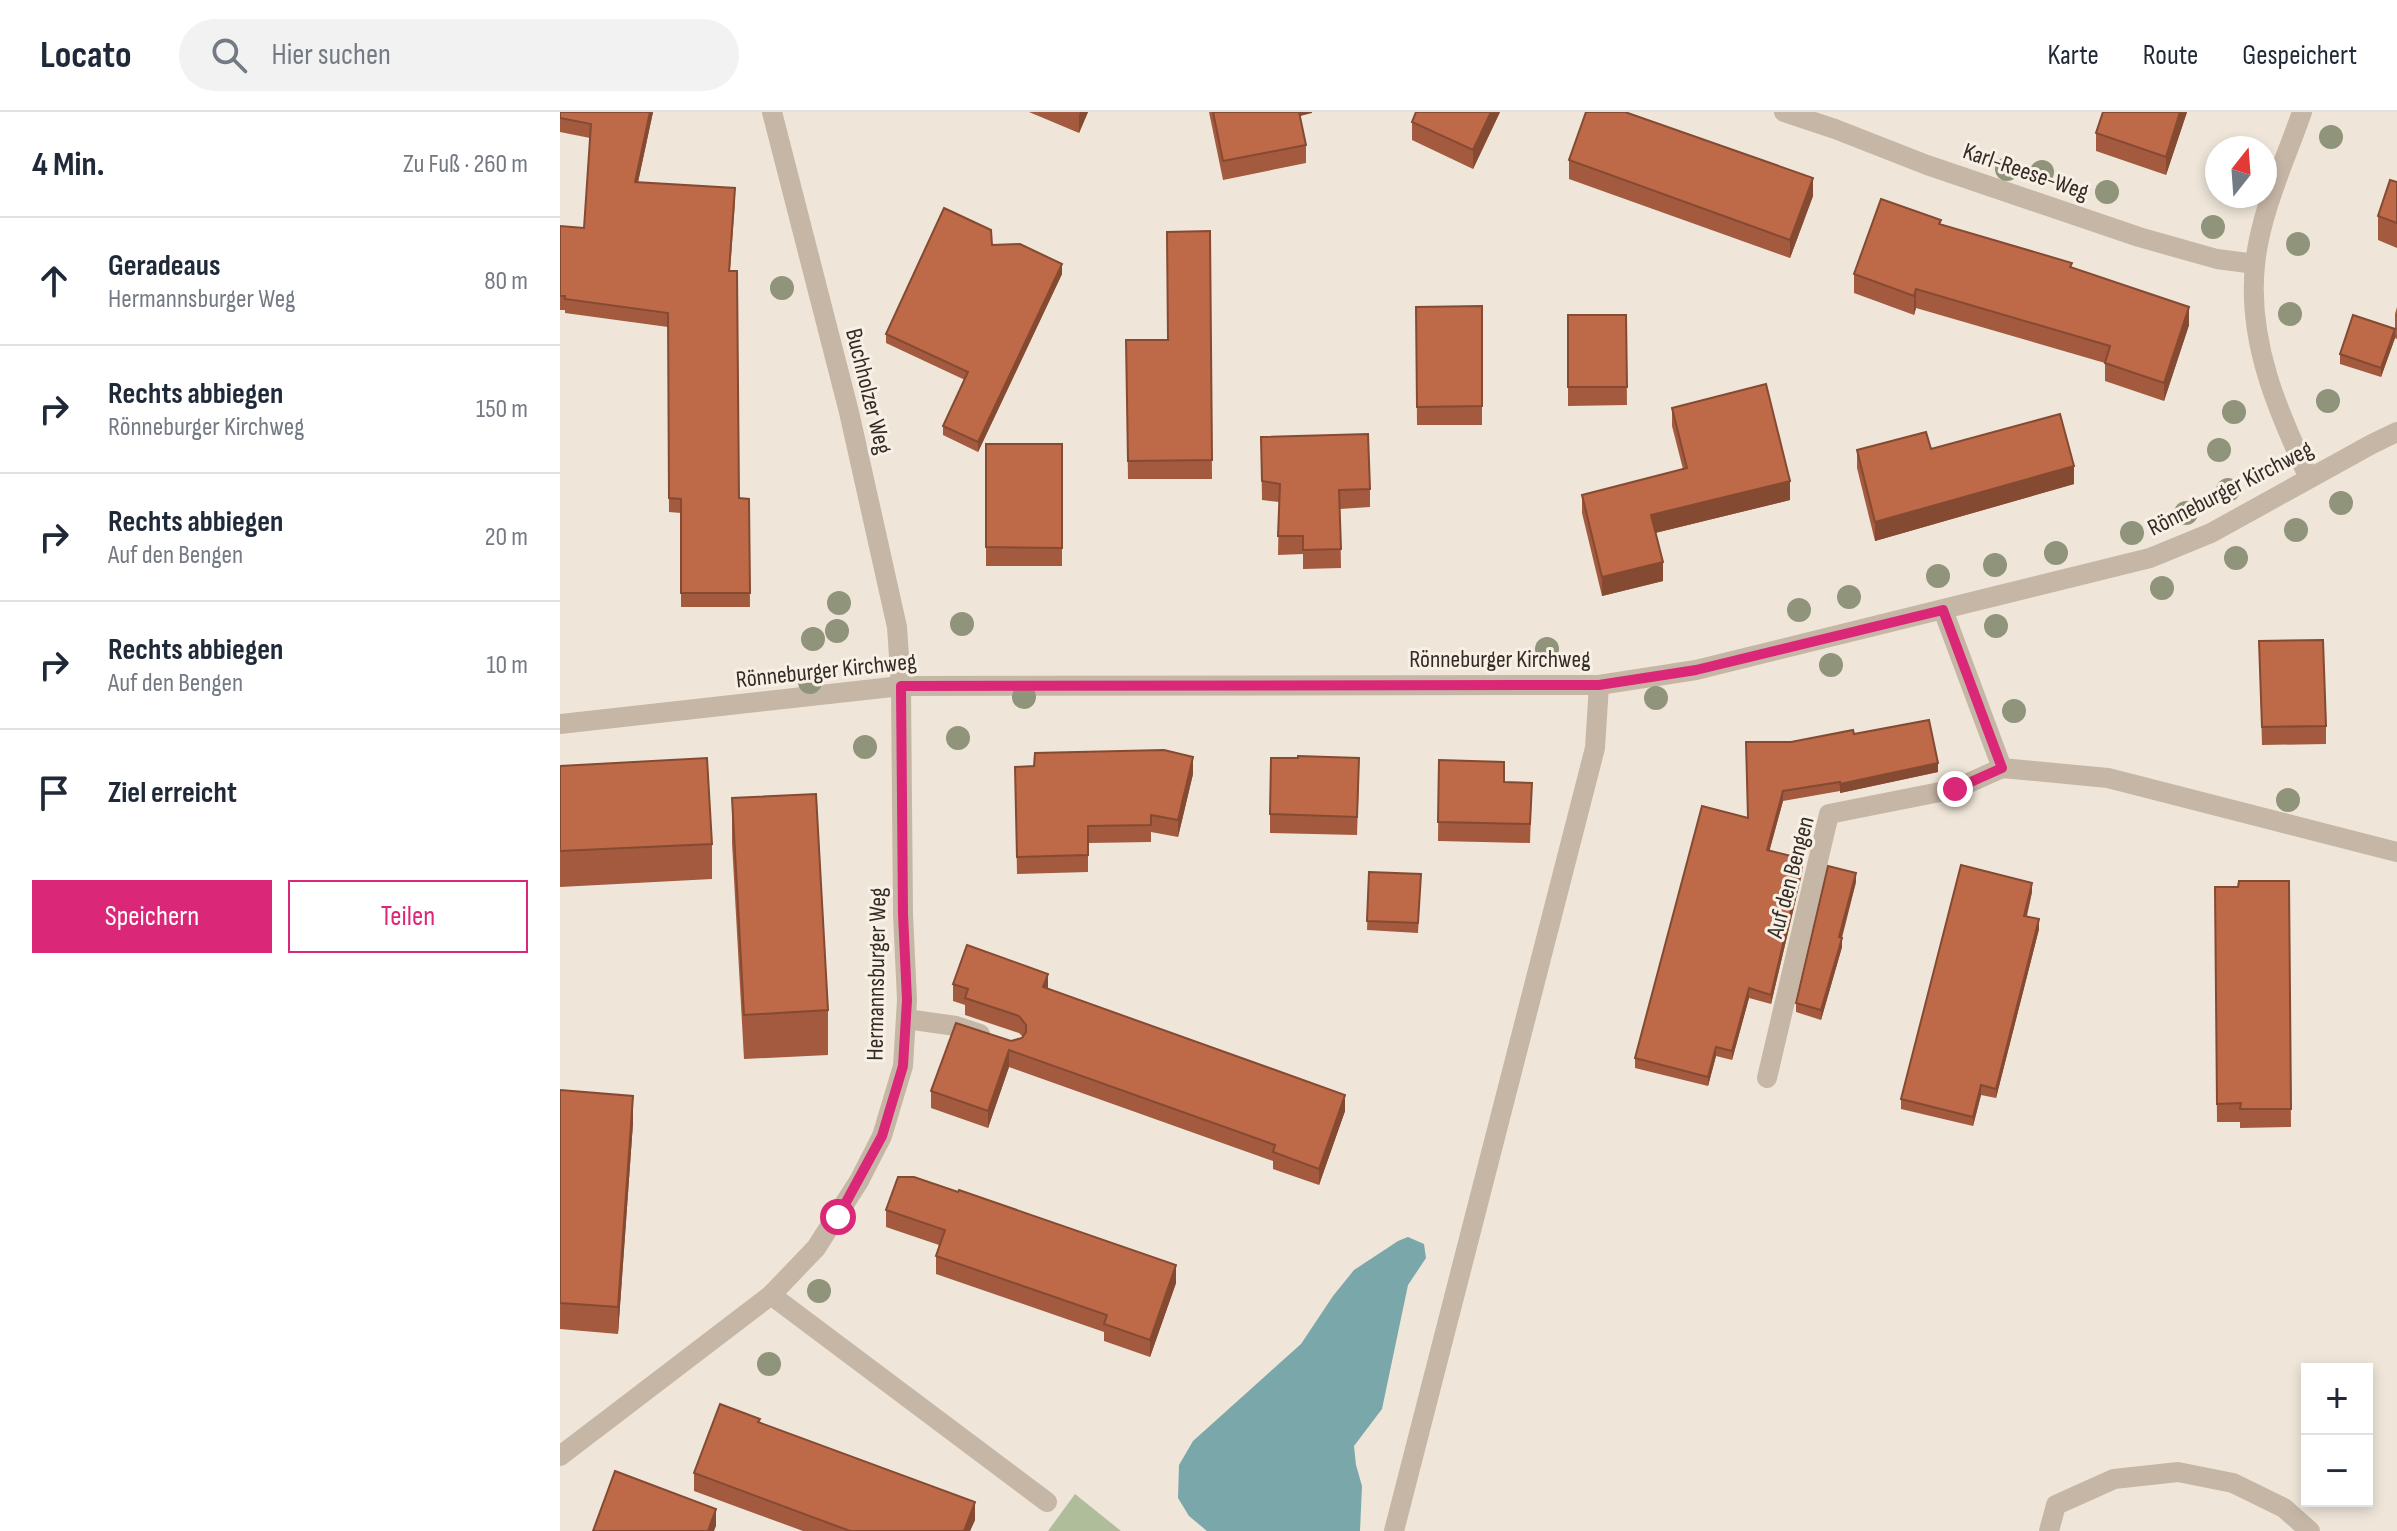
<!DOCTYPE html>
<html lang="de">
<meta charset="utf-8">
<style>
body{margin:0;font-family:"Sofia Sans Condensed",sans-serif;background:#f2f2f3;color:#1f2937}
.controls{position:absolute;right:24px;bottom:24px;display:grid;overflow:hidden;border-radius:0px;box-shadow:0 4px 12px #0003}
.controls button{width:72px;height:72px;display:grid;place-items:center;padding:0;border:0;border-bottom:2px solid #e0e1e3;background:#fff;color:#1f2937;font:40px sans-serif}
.compass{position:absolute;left:1645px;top:24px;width:72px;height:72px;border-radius:50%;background:#fff;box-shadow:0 4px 12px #0003;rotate:17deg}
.stop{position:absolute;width:24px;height:24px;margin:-18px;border:6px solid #db2777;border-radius:50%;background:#fff}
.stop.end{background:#db2777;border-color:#fff;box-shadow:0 2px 8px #0008}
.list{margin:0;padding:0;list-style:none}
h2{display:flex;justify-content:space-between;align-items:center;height:104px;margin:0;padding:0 32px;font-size:34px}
h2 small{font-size:26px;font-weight:400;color:#747a83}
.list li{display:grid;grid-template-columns:52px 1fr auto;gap:24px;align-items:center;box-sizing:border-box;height:128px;padding:0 32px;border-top:2px solid #e0e1e3}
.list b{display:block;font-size:30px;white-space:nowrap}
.list p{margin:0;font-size:26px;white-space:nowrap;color:#747a83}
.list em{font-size:26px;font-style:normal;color:#747a83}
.actions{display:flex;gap:16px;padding:24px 32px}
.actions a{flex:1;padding:18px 0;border:2px solid #db2777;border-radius:0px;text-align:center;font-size:28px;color:#db2777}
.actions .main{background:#db2777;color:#fff}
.icon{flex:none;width:44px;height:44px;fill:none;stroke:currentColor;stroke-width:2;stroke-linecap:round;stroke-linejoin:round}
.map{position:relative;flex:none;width:1837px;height:1419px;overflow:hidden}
header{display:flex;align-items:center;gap:48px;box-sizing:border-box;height:112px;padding:0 40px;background:#fff;border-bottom:2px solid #e0e1e3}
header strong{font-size:38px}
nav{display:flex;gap:44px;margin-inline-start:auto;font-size:28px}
.search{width:560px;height:72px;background:#f2f2f3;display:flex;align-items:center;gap:20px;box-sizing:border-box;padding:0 28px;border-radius:44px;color:#747a83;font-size:30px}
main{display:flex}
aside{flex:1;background:#fff}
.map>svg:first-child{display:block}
</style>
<header>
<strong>Locato</strong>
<div class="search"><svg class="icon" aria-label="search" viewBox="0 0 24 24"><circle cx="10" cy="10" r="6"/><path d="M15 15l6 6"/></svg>Hier suchen</div>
<nav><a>Karte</a><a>Route</a><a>Gespeichert</a></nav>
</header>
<main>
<aside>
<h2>4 Min.<small>Zu Fuß · 260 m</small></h2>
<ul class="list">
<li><svg class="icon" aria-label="ahead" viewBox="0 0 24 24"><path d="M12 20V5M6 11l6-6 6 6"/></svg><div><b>Geradeaus</b><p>Hermannsburger Weg</p></div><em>80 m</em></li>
<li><svg class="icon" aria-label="right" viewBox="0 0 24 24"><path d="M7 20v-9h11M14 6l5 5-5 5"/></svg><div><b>Rechts abbiegen</b><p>Rönneburger Kirchweg</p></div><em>150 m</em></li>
<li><svg class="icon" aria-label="right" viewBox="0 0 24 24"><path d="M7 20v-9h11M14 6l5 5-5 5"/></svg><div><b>Rechts abbiegen</b><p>Auf den Bengen</p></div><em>20 m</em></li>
<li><svg class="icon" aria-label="right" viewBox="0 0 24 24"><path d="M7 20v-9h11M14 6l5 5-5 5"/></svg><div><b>Rechts abbiegen</b><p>Auf den Bengen</p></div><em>10 m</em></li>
<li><svg class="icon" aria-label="arrive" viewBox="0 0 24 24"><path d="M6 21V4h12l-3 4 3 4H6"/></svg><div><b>Ziel erreicht</b></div></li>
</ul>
<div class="actions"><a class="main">Speichern</a><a>Teilen</a></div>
</aside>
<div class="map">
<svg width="1837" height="1419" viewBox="0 0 1837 1419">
<rect width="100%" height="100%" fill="#efe6d9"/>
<polygon fill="#b0bd9a" points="515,1382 561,1419 488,1419"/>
<polygon fill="#7aa7aa" points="848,1125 864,1132 866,1146 848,1173 822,1297 794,1334 796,1353 802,1374 800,1419 647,1419 629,1404 618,1386 619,1353 633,1329 741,1232 773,1184 794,1158 838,1129"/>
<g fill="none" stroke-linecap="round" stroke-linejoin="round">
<g stroke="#c6b6a6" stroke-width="20">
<polyline points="1224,0 1275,17 1367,53 1579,125 1657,147 1695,152"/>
<path d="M1742,0C1725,49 1700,101 1695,153C1687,229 1718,300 1749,366"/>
<polyline points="1383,498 1442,656"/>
<polyline points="0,612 341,574 1039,573 1136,558 1590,446 1651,421 1812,332 1837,320"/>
<polyline points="346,907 396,914 420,922"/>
<polyline points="1207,966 1269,702 1395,677 1442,656 1548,666 1837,740"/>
<polyline points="211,1183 487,1390"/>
<polyline points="0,1344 211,1183 256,1136 299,1069 322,1024 343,954 347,888 343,802 341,574 337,515 289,300 212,0"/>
<polyline points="834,1419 1035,636 1039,573"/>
<polyline points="1489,1419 1496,1393 1554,1367 1618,1360 1673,1371 1724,1396 1750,1419"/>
</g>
</g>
<g fill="#8f947a">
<circle cx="1771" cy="25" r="12"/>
<circle cx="1447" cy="57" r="12"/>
<circle cx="1482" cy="60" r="12"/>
<circle cx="1547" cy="80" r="12"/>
<circle cx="1653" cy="115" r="12"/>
<circle cx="1738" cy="132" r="12"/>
<circle cx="222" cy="176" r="12"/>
<circle cx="1730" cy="202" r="12"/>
<circle cx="1768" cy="289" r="12"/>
<circle cx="1674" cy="300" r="12"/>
<circle cx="1659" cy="338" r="12"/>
<circle cx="1668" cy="378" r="12"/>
<circle cx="1781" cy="391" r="12"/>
<circle cx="1626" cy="401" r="12"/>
<circle cx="1736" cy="418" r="12"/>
<circle cx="1572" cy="421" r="12"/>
<circle cx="1496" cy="441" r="12"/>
<circle cx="1676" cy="446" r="12"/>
<circle cx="1435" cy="453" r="12"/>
<circle cx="1378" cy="464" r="12"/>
<circle cx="1602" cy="476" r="12"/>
<circle cx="1289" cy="485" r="12"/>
<circle cx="279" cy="491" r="12"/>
<circle cx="1239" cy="498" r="12"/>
<circle cx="402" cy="512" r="12"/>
<circle cx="1436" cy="514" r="12"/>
<circle cx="277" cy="519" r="12"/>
<circle cx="253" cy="527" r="12"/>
<circle cx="987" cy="537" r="12"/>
<circle cx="1271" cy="553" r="12"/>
<circle cx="250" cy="570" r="12"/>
<circle cx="464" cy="585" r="12"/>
<circle cx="1096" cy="586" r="12"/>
<circle cx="1454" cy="599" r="12"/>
<circle cx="398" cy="626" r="12"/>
<circle cx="305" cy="635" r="12"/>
<circle cx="1728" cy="688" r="12"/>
<circle cx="259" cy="1179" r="12"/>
<circle cx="209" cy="1252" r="12"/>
</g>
<g fill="#a35a3e">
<polygon points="0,0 93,0 78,70 175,90 170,159 179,386 189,387 190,495 121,495 121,401 109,400 108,215 5,201 5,198 0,198 0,114 24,116 30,26 0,20"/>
<polygon points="469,0 528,0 519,21"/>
<polygon points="649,0 752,0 740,4 746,33 746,51 663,68"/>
<polygon points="940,0 913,57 852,28 852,10"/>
<polygon points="1543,0 1627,0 1606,63 1536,39 1536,21"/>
<polygon points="1009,48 1253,84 1230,146 1009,67"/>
<polygon points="1837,70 1837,136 1818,128 1818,104"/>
<polygon points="1381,113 1512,155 1629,213 1604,289 1545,269 1545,251 1356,196 1354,203 1294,181 1294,162"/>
<polygon points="650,119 652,367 568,367 566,228 607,228"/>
<polygon points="502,162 418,340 383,323 383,314 405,268 326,231 326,222"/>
<polygon points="922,194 922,313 857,313 856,195"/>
<polygon points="1837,195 1837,227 1835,226 1821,265 1780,252 1780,242 1835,217 1835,202"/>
<polygon points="1008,203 1066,203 1067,293 1008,294"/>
<polygon points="1112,296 1230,388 1095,421 1103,469 1042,484 1022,401 1022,383 1123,357 1112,314"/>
<polygon points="701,325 810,377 810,395 780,397 781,456 743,457 743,442 718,443 719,390 702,388"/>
<rect x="426" y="332" width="76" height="122"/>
<polygon points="1371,337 1514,372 1315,429 1297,356 1297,338"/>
<polygon points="1699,529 1766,614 1766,632 1702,633"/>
<polygon points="1294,622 1378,660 1280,681 1280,679 1223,689 1209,739 1243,757 1211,892 1189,886 1172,948 1156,944 1148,974 1075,956 1075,946 1188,706 1231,630"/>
<polygon points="738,646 799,664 797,723 710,721 710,702"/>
<polygon points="879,648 944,670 972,671 970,731 878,729"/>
<polygon points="0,654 152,732 152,767 0,775"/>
<polygon points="455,655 633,662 618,725 591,720 591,730 528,731 528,760 457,762"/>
<polygon points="172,686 268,898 268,943 184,947 172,731"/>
<polygon points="809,760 861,762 858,821 807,818"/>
<polygon points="1729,769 1731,1015 1680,1016 1680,1010 1657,1010 1655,775 1678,775"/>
<polygon points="1296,770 1282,826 1282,835 1261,908 1236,900 1236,891"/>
<polygon points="1472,780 1467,804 1479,817 1436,986 1421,983 1413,1014 1341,997 1341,987"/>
<polygon points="393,872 488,877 785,999 759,1073 713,1057 713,1049 449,955 428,1016 371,996 371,979 451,929 463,925 459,921 405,903 405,893 393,889"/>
<polygon points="0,978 73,1011 58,1222 0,1217"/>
<polygon points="326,1098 616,1171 590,1245 544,1229 544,1220 376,1162 376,1144 379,1133 326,1115"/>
<polygon points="200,1311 415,1408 410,1419 243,1419 134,1379 134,1361"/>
</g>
<g fill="#854a32">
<polygon points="90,0 93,0 75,84 75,70"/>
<polygon points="520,0 528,0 519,21 519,3"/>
<polygon points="736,0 752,0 752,1 736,5"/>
<polygon points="931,0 940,0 913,57 913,38"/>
<polygon points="1620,0 1627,0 1606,63 1606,45"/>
<polygon points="1253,66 1253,84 1230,146 1230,128"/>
<polygon points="502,152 502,162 418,340 418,330"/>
<polygon points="1356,177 1356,196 1354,203 1354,184"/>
<polygon points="1629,195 1629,213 1604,289 1604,271"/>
<polygon points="1835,217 1835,226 1821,265 1821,256"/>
<polygon points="1514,354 1514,372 1315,429 1315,410"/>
<polygon points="1230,369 1230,388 1091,422 1091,403"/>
<polygon points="1103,450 1103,469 1042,484 1042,465"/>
<polygon points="633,645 633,662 618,725 618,708"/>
<polygon points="1378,651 1378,660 1280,681 1280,672"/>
<polygon points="1223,679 1223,689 1207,748 1207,738"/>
<polygon points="1243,747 1243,757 1211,892 1211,883"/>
<polygon points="1296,761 1296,770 1279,834 1279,825"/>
<polygon points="1472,771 1472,780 1464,813 1464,804"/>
<polygon points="1479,807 1479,817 1436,986 1436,977"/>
<polygon points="1282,826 1282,835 1261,908 1261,898"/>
<polygon points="488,862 488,878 483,875"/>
<polygon points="1189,876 1189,886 1172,948 1172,939"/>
<polygon points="1156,935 1156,944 1148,974 1148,965"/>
<polygon points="449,938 449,955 428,1016 428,999"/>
<polygon points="1421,973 1421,983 1413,1014 1413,1005"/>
<polygon points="785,983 785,999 759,1073 759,1057"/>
<polygon points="73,984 73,1011 58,1222 58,1195"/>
<polygon points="616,1153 616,1171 590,1245 590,1228"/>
<polygon points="415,1390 415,1408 410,1419 404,1419"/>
<polygon points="156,1397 156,1414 154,1419 148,1419"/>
</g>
<g fill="#be6948" stroke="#854a32" stroke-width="2">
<polygon points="0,0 90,0 75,70 175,76 169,159 177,159 179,386 189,387 190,481 121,481 121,387 109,386 108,201 5,187 5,184 0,184 0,114 24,116 31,12 0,6"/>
<polygon points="653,0 739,0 746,33 663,49"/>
<polygon points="856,0 931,0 913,38 852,10"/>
<polygon points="1026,0 1065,0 1253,66 1230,128 1009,48"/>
<polygon points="1543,0 1620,0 1606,45 1536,21"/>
<polygon points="1830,68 1837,70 1837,111 1818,104"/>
<polygon points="1321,87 1381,108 1379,112 1512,151 1510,155 1629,195 1604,271 1545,251 1550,234 1356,177 1354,184 1294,162"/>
<polygon points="384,96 431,118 432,133 460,132 502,152 418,330 383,314 408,260 326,222"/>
<polygon points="650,119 652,348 568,349 566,228 608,228 607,120"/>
<polygon points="922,194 922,294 857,295 856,195"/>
<polygon points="1008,203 1066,203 1067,275 1008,275"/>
<polygon points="1793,203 1835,217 1821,256 1780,242"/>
<polygon points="1206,272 1230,369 1091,403 1103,450 1042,465 1022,383 1127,356 1112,296"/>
<polygon points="1500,302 1514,354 1315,410 1297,338 1366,320 1371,337"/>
<polygon points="808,322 810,377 779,378 781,437 743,438 743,424 718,424 720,372 702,369 701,325"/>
<polygon points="426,332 502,332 502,436 426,435"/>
<polygon points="1763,528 1766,614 1702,615 1699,529"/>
<polygon points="1369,608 1378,651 1280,672 1280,670 1223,679 1207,738 1243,747 1211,883 1189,876 1172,939 1156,935 1148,965 1075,946 1142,694 1188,706 1186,630 1231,630 1293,618 1294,622"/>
<polygon points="604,638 633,645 618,708 591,703 591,713 528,714 528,743 457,745 455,655 474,654 475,641"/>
<polygon points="738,644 799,646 797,705 710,702 711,646 738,646"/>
<polygon points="147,646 152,732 0,739 0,654"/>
<polygon points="879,648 944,650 944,670 972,671 970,712 878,710"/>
<polygon points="256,682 268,898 184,903 172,686"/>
<polygon points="1401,753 1472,771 1464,804 1479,807 1436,977 1421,973 1413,1005 1341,987"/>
<polygon points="1268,754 1296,761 1279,825 1282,826 1261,898 1236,891"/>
<polygon points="809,760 861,762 858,811 807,809"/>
<polygon points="1679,769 1729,769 1731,997 1680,997 1681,991 1657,992 1655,775 1678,775"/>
<polygon points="407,833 488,862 483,875 785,983 759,1057 713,1040 715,1033 449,938 428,999 371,979 396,911 451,929 462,926 466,920 466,913 459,904 405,886 408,877 393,872"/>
<polygon points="0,978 73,984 58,1195 0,1191"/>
<polygon points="338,1065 354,1065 398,1080 399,1078 616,1153 590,1228 544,1212 547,1203 376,1144 385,1118 326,1098"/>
<polygon points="160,1292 200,1307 198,1310 415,1390 404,1419 290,1419 134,1361"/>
<polygon points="55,1359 156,1397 148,1419 33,1419"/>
</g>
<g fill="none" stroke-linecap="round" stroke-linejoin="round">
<polyline stroke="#db2777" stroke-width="10" points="278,1105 322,1024 343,954 347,888 343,802 341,574 1039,573 1136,558 1383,498 1442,656 1395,677"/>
</g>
<g text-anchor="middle" stroke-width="6" stroke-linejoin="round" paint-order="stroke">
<g font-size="24" fill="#332b26" stroke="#f8f0e5">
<text transform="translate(1466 59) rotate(19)" y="8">Karl-Reese-Weg</text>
<text transform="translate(309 279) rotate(76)" y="8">Buchholzer Weg</text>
<text transform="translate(1670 376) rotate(-27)" y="8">Rönneburger Kirchweg</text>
<text x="940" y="555">Rönneburger Kirchweg</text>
<text transform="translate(266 558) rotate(-6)" y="8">Rönneburger Kirchweg</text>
<text transform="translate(1230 765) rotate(-75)" y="8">Auf den Bengen</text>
<text transform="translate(316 862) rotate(-89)" y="8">Hermannsburger Weg</text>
</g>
</g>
</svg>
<div class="controls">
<button>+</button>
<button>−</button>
</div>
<svg class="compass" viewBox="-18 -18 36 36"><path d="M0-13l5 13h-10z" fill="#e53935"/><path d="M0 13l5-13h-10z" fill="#747a83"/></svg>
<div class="stop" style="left:278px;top:1105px"></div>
<div class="stop end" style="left:1395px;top:677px"></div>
</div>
</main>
